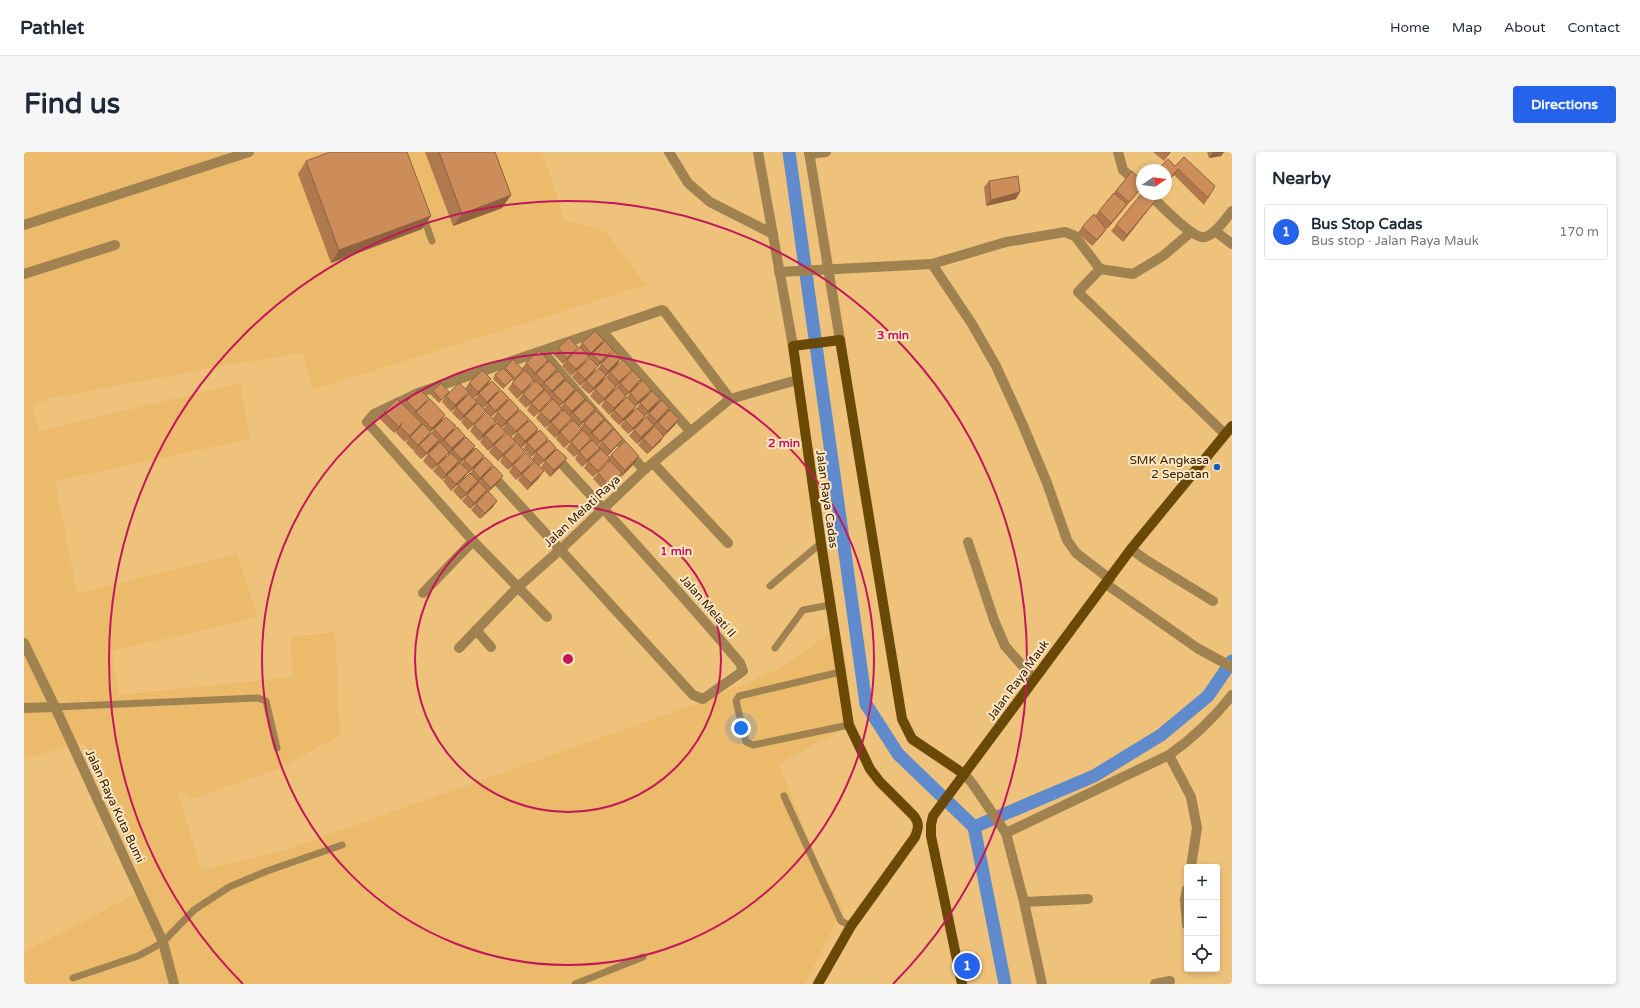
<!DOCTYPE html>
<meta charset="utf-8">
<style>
body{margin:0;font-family:"Varela Round",sans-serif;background:#f6f6f7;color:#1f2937}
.controls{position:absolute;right:12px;bottom:12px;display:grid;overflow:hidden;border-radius:4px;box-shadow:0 2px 6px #0003}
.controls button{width:36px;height:36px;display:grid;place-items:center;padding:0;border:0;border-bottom:1px solid #e0e1e3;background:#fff;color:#1f2937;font:20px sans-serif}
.compass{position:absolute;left:1112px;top:12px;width:36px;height:36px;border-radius:50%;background:#fff;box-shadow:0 2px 6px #0003;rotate:77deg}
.you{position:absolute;left:717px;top:576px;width:14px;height:14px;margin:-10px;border:3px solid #fff;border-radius:50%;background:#1a73e8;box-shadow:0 0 0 6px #1a73e833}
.badge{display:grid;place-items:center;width:26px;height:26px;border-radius:50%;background:#2563eb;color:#fff;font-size:13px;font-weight:700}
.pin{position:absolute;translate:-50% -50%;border:2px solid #fff;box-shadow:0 1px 4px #0006}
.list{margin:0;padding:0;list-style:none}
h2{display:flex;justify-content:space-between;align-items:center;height:52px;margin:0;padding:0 16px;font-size:17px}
h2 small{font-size:13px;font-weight:400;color:#747a83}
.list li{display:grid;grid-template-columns:26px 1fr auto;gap:12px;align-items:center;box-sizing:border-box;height:56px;margin:0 8px 8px;padding:0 8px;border:1px solid #e0e1e3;border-radius:4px}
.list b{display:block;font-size:15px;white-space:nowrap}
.list p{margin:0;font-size:13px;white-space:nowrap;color:#747a83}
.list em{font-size:13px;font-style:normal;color:#747a83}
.icon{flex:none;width:22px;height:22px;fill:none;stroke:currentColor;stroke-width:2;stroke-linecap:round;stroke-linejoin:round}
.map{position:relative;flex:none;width:1208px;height:832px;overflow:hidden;border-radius:4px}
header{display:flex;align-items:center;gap:24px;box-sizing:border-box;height:56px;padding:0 20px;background:#fff;border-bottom:1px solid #e0e1e3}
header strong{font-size:19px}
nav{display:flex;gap:22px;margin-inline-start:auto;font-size:14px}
.intro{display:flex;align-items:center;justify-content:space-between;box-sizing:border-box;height:96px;padding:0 24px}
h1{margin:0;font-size:28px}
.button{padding:10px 18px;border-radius:4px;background:#2563eb;color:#fff;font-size:14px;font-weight:700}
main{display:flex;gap:24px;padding:0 24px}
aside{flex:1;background:#fff;border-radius:4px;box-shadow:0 2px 6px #0003}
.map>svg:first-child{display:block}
</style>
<header>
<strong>Pathlet</strong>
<nav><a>Home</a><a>Map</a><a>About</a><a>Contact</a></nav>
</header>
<div class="intro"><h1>Find us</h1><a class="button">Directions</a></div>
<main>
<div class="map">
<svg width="1208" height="832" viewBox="0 0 1208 832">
<rect width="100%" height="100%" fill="#efc27b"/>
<polygon fill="#ebba6b" points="0,0 518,0 541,68 582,80 622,133 288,238 279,201 214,211 27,246 9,253 15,279 216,231 226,287 31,329 53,441 213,402 234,465 88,499 95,543 268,525 267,485 311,480 316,583 254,617 171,646 154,639 177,718 261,698 675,551 756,516 816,474 830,571 755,612 794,711 819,756 781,832 1,832 0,800 122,737 60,591 0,606"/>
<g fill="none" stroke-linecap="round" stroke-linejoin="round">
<g stroke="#5f8bcc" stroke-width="13">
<polyline points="765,0 842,552 874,602 950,675"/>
<polyline points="950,675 1070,624 1137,583 1184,544 1208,509"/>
<polyline points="950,675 981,832"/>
</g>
<g stroke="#a08250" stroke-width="7">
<polyline points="399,64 408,89"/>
<polyline points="746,434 797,391"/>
<polyline points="751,496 779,458 806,453"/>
<polyline points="816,520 715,544 712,549 722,590 729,593 825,573"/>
<polyline points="31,555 234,546 242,549 253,596"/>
<polyline points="760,644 817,769 827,774"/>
<polyline points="49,826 114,804 127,797 139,790 170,758 205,735 243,719 318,693"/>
<polyline points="551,832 619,805"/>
</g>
<g stroke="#a08250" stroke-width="10">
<polyline points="645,0 664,31 686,50 749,82"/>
<polyline points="785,0 816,188"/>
<polyline points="1094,0 1099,18 1118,35"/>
<polyline points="785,2 802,0"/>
<path d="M1125,42C1135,51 1169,88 1181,85C1192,82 1201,67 1208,59"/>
<polyline points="0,73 225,0"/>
<polyline points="1191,79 1208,92"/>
<polyline points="908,112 948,172 972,214 998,271 1023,331 1043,388 1052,401 1086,427"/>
<polyline points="1076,117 1109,122 1139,104 1167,80"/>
<polyline points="755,120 908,112 982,90 1041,80 1051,84 1076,117 1054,140 1201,282"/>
<polyline points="0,122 91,93"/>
<polyline points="578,179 666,279"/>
<polyline points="518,199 620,318"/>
<path d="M438,290L669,543L679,547L719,519L716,511C641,422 562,337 482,252"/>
<polyline points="629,311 704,391"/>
<polyline points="944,390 970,468 981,494 1010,527"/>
<polyline points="1107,397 1122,408 1189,449"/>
<polyline points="399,441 449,389"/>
<polyline points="523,465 449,389 345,272 343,270 350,262 394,241 638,158 640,159 706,247"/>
<polyline points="452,478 467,495"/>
<polyline points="435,496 494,435 537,397 620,318 706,247 773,228"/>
<polyline points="0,556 31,555"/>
<polyline points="1145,603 1167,645 1173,676 1167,715"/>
<polyline points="940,622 948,631 982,681"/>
<polyline points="1163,737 1161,748 1163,773"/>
<polyline points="1000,750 1064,747"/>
<polyline points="1131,832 1146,829"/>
</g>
<g stroke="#a08250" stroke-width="10">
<polyline points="734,0 769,194"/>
<polyline points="1082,432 1173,496 1208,515"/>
<polyline points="0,491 31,555 139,790 150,832"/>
<path d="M1018,832L1000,750L982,681L1145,603C1169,586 1190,566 1208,543"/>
</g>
<g stroke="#6a4907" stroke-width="10">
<path d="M794,832L827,774L891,685C894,677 896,672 890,664L856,630L846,617L825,573L797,391L769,194L816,188L878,567L888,587L940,622"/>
<polyline points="938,832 907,684 907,673 909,664 1107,397 1208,274"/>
</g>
</g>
<g fill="#af794d">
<polygon points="401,0 471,0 487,43 478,56 429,74"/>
<polygon points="1129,0 1147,0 1140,9"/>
<polygon points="1183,0 1200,0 1197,4 1185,6"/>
<polygon points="1144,7 1184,46 1180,53 1150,23"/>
<polygon points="282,9 407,64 398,77 307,111 274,22"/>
<polygon points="1108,19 1116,38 1083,77 1081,75 1082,77 1078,83 1068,94 1054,81 1058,75 1071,64"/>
<polygon points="965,29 992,47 962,54 960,35"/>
<polygon points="1128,53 1099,90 1087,79 1092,73"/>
<polygon points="580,188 576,195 565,205 560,211 547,224 538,214 543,208 553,198 558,191"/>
<polygon points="554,195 549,201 539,212 530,203 534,196"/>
<polygon points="589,198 584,204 573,215 569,221 556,234 548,225 553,219 564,208 568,202"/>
<polygon points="597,206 593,213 582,223 578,230 565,242 557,235 562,228 573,218 577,212"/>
<polygon points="524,208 519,214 533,217 528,224 541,226 537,233 526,243 526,244 529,240 551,237 536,254 537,255 540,251 561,247 546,264 546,265 549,261 566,264 555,275 556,276 560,271 580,267 576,274 565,284 565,285 568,281 584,283 573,293 574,294 578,290 599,287 594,293 584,304 585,305 587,303 615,304 611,311 597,325 596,324 581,339 569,327 574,321 584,311 583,310 569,325 560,316 564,309 575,298 575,297 571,302 558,315 551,307 555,300 566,290 566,289 563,293 550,305 542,297 547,290 558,280 557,279 540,296 532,287 536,280 547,270 546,269 543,273 531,286 522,277 527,270 538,260 537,259 534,263 521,276 512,266 516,260 527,249 526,248 523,252 510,265 503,258 507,251 518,240 502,256 494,248 499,242 510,231 509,230 493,247 484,237 488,231 499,220 499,219 489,229 488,228 479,237 469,227 471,223 480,217 481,216 498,216 502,211"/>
<polygon points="608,218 603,224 592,235 588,241 575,253 566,244 571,237 581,227 586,220"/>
<polygon points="467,227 463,234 450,246 451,247 455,241 472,243 459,256 460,257 464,251 480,252 467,265 472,270 455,289 446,279 450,273 463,261 461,259 457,265 444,278 437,270 441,264 446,259 436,269 428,261 432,255 445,242 444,241 427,260 418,250 421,245 415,251 406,242 409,239 425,240 441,237 445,231"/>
<polygon points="617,227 613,234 602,244 598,250 585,263 577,254 581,248 592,237 596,231"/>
<polygon points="606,241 623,244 612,254 608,261 595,273 586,264 590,258 601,248"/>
<polygon points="405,246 400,252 421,263 417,270 407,279 407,280 405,284 410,277 432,274 427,281 417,291 420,288 441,284 437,291 424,303 423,302 408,318 399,309 404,302 414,292 413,292 411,295 397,307 390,300 392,296 390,299 382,291 385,286 381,290 372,281 374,278 370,281 355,266 360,260 380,253 383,249"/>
<polygon points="636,247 632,254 621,264 617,271 604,282 596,274 601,268 612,257 616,251"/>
<polygon points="495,257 490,263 478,276 479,277 483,270 505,267 500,273 487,285 488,287 493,280 510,283 497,296 501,300 484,318 476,310 480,303 493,291 492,290 487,296 474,309 465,300 470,293 484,282 482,280 477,286 464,299 456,290 461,283 473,271 469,266 473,260"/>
<polygon points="625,261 641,263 630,274 625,280 613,292 605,284 610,278 620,267"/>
<polygon points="634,270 651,273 640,284 636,290 623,302 614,293 619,286 630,275"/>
<polygon points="524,287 519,293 507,305 499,297 503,290"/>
<polygon points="532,296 515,314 515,326 503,338 494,328 498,322 511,310 508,307 512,300"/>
<polygon points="429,298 447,301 436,311 437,312 440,308 460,304 456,311 443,322 440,326 427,339 419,329 423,323 433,313 433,312 431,316 418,328 409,319 414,313 427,301"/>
<polygon points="543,306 538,313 526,325 517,315 521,309"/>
<polygon points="510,309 505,315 492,328 485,320 489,313"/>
<polygon points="469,313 464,320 475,330 464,340 469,355 456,367 447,358 452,352 462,342 461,341 458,345 446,357 438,349 443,343 454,331 458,326 453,331 450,336 437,348 429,339 434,333 449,318"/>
</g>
<g fill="#8f633f">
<polygon points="1189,0 1200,0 1197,4 1185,6"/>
<polygon points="1154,17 1150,23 1142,32 1142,30"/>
<polygon points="996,40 992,47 962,54 967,48"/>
<polygon points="487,43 478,56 429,74 438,62"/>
<polygon points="1133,47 1128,53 1099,90 1103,83"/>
<polygon points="1103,52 1098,59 1083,77 1087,71"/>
<polygon points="407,64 398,77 307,111 315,98"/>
<polygon points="1082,77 1078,83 1068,94 1073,88"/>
<polygon points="580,188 576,195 565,205 560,211 547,224 552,217 563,207 567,201"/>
<polygon points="554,195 549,201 539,212 543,206"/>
<polygon points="589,198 584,204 573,215 569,221 556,234 561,227 572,216 576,210"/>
<polygon points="597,206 593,213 580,226 584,219"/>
<polygon points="524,208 519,214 506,227 511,221"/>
<polygon points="533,217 528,224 515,237 520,230"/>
<polygon points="499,218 497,221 489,229 491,226"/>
<polygon points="608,218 603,224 592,235 588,241 575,253 580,247 591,236 595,230"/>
<polygon points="582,223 578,230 565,242 569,236"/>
<polygon points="541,226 537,233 523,245 528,239"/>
<polygon points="467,227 463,234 450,246 454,240"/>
<polygon points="617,227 613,234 602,244 598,250 585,263 590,256 601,246 605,240"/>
<polygon points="510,228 506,234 493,247 498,240"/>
<polygon points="476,237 472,243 459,256 463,250"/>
<polygon points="520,237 515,243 502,256 507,250"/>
<polygon points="551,237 547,244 534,256 539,250"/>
<polygon points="627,238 623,244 612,254 608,261 595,273 599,267 610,256 614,250"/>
<polygon points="445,240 440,247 427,260 431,253"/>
<polygon points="405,246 400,253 387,265 392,259"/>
<polygon points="485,246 480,252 467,265 471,259"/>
<polygon points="528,246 523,252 510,265 515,259"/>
<polygon points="561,247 556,254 544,266 548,259"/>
<polygon points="636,247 632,254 621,264 617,271 604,282 609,276 620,266 624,259"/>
<polygon points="453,250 449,257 436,269 440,263"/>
<polygon points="645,256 641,263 630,274 625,280 613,292 617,285 628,275 633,269"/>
<polygon points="495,257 490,263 478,276 482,269"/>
<polygon points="538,257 534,263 521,276 526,269"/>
<polygon points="571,257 566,264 554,276 558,270"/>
<polygon points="462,259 457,265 444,278 449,272"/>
<polygon points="421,263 417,270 404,282 408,276"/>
<polygon points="505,267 500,273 487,285 492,279"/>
<polygon points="548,267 543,273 531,286 535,279"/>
<polygon points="580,267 576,274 563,286 568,279"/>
<polygon points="655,267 651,273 640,284 636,290 623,302 628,296 639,285 643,279"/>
<polygon points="472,270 468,277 455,289 459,282"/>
<polygon points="378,271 374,278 370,281 375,275"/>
<polygon points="398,271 394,277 381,290 386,284"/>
<polygon points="432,274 427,281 414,293 419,287"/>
<polygon points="589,276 584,283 572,295 576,289"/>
<polygon points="514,277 510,283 497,296 501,289"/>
<polygon points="558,277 553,283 540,296 545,290"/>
<polygon points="407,280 403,287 395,293 390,299 394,293"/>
<polygon points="482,280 477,286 464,299 469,292"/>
<polygon points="441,284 437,291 424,303 428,296"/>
<polygon points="524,287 519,293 507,305 511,299"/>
<polygon points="567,287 563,293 550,305 555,299"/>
<polygon points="599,287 594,293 582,305 587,299"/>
<polygon points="415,288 411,295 397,307 402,301"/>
<polygon points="492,290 487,296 474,309 479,302"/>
<polygon points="451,294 447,301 434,313 438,307"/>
<polygon points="532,296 528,302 515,314 520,308"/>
<polygon points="576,296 571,302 558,315 563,308"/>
<polygon points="425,300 421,306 408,318 413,312"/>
<polygon points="501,300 496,306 484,318 488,312"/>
<polygon points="460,304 456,311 443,322 448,316"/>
<polygon points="615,304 611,311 597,325 601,318"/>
<polygon points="543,306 538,313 526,325 530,318"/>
<polygon points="586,306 581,313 569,325 574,319"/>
<polygon points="435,309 431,316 418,328 422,322"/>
<polygon points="510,309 505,315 492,328 497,321"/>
<polygon points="469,313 464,320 437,348 442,341 453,330 456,326"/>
<polygon points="445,319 440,326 427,339 432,332"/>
<polygon points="520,319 515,326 503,338 507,331"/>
<polygon points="598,321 593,327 581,339 585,333"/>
<polygon points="479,324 475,330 462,342 467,336"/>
<polygon points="463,338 458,345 446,357 450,351"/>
<polygon points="473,349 469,355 456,367 461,361"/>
</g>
<g fill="#cc8d5a" stroke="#8f633f">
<polygon points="306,0 383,0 407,64 315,98 282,9"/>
<polygon points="415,0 471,0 487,43 438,62"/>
<polygon points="1141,0 1146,0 1144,3"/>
<polygon points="1160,5 1191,34 1184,46 1154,17 1142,30 1142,18 1133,18 1144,7 1151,14"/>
<polygon points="1108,19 1118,29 1118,35 1105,50 1092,39"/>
<polygon points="994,24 996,40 967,48 965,29"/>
<polygon points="1090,41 1103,52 1087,71 1075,59"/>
<polygon points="1118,41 1118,42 1127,42 1133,47 1103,83 1092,73"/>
<polygon points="1070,62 1082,77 1073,88 1058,75"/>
<polygon points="571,179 580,188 567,201 558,191"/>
<polygon points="545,186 554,195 543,206 534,196"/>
<polygon points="581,189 589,198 576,210 568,202"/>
<polygon points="556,195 565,205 552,217 543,208"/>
<polygon points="515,198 524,208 511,221 502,211"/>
<polygon points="590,199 597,206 584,219 577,212"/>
<polygon points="566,206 574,214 561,227 553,219"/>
<polygon points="489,207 499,218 491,226 481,216"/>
<polygon points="599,208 608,218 595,230 586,220"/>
<polygon points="525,209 533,217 520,230 512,222"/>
<polygon points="479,216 489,226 481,234 471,223"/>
<polygon points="575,216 582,223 569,236 562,228"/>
<polygon points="458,218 467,227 454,240 445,231"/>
<polygon points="501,218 510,228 498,240 488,231"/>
<polygon points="534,219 541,226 528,239 520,231"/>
<polygon points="609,219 617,227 605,240 596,231"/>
<polygon points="583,225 592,234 580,247 571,237"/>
<polygon points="542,228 551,237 539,250 529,240"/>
<polygon points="619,228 627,238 614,250 606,241"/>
<polygon points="468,229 476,237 463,250 455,241"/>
<polygon points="512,229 520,237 507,250 499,242"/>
<polygon points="417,231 425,240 417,248 409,239"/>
<polygon points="435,231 445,240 431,253 422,244"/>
<polygon points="594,235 602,244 590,256 581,248"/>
<polygon points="395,237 405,246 392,259 383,249"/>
<polygon points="477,238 485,246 471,259 464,251"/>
<polygon points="521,238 528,246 515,259 507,251"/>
<polygon points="553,238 561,247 548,259 540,251"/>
<polygon points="628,239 636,247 624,259 616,251"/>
<polygon points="445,242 453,250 440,263 432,255"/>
<polygon points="603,245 612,254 599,267 590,258"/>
<polygon points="373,247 398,271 386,284 376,274 378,271 375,275 360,260"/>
<polygon points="406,247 421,263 408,276 392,260"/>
<polygon points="486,247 495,257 482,269 473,260"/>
<polygon points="529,247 538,257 526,269 516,260"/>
<polygon points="562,248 571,257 558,270 549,261"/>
<polygon points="638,248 645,256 633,269 625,261"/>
<polygon points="454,251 462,259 449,272 441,264"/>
<polygon points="613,256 621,264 609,276 601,268"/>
<polygon points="496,258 505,267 492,279 483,270"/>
<polygon points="540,258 548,267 535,279 527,270"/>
<polygon points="646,258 655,267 643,279 634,270"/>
<polygon points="572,259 580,267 568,279 560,271"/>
<polygon points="463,260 472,270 459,282 450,273"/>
<polygon points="422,265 432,274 419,287 410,277"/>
<polygon points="622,265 630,273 617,285 610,278"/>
<polygon points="506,268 514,277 501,289 493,280"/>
<polygon points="549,268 558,277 545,290 536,280"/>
<polygon points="581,268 589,276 576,289 568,281"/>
<polygon points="473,271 482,280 469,292 461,283"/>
<polygon points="399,272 407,280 394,293 386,285"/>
<polygon points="631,274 640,284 628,296 619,286"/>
<polygon points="433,275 441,284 428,296 420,288"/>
<polygon points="590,277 599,287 587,299 578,290"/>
<polygon points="516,278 524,287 511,299 503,290"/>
<polygon points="559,278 567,287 555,299 547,290"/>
<polygon points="408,281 415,288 402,301 395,293"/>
<polygon points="483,281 492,290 479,302 470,293"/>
<polygon points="442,285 451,294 438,307 429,298"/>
<polygon points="525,288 532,296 520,308 512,300"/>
<polygon points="568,288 576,296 563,308 555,300"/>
<polygon points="601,289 615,304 601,318 587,303"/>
<polygon points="416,290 425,300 413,312 404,302"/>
<polygon points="493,291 501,300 488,312 480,303"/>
<polygon points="452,296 460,304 448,316 440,308"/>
<polygon points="533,297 543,306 530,318 521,309"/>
<polygon points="577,297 586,306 574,319 564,309"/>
<polygon points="427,301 435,309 422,322 414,313"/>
<polygon points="502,301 510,309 497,321 489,313"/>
<polygon points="461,305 469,313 456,326 449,318"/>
<polygon points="586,309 598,321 585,333 574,321"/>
<polygon points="511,310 520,319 507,331 498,322"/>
<polygon points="436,311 445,319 432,332 423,323"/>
<polygon points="470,314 479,324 467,336 458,326"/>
<polygon points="446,321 454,329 442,341 434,333"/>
<polygon points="455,330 463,338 450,351 443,343"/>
<polygon points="464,339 473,349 461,361 452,352"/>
</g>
<g fill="none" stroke="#c2185b" stroke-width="2">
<circle cx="544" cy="507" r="153"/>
<circle cx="544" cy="507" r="306"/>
<path d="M219 832A459 459 0 1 1 869 832"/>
</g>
<circle fill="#085cc5" stroke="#fee7c5" stroke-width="1.5" cx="1193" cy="315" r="4"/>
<g text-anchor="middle" stroke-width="4" stroke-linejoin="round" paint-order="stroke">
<g font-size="12" fill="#322103" stroke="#fee7c5" text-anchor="end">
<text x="1185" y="312">SMK Angkasa<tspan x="1185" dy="14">2 Sepatan</tspan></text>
</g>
<g font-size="12" fill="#322103" stroke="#fee7c5">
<text transform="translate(803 347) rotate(82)" y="4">Jalan Raya Cadas</text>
<text transform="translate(558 359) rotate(-43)" y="4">Jalan Melati Raya</text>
<text transform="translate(684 454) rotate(49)" y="4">Jalan Melati II</text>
<text transform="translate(994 528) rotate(-54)" y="4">Jalan Raya Mauk</text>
<text transform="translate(91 654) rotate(65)" y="4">Jalan Raya Kuta Bumi</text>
</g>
</g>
<circle cx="544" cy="507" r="6" fill="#c2185b" stroke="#fee7c5" stroke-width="2"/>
<g font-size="12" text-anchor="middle" font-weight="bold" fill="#c2185b" stroke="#fee7c5" stroke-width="4" stroke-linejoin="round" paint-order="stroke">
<text x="869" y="187">3 min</text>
<text x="760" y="295">2 min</text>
<text x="652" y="403">1 min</text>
</g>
</svg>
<div class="controls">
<button>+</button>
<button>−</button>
<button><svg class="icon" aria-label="locate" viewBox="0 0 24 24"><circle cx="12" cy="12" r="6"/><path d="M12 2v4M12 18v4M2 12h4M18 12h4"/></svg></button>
</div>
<svg class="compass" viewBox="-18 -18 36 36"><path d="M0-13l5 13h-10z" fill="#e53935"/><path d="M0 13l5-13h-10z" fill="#747a83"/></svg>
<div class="you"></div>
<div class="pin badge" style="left:943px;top:814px">1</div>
</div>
<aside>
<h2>Nearby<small></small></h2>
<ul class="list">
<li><span class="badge">1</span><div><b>Bus Stop Cadas</b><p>Bus stop · Jalan Raya Mauk</p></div><em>170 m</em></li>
</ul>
</aside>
</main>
